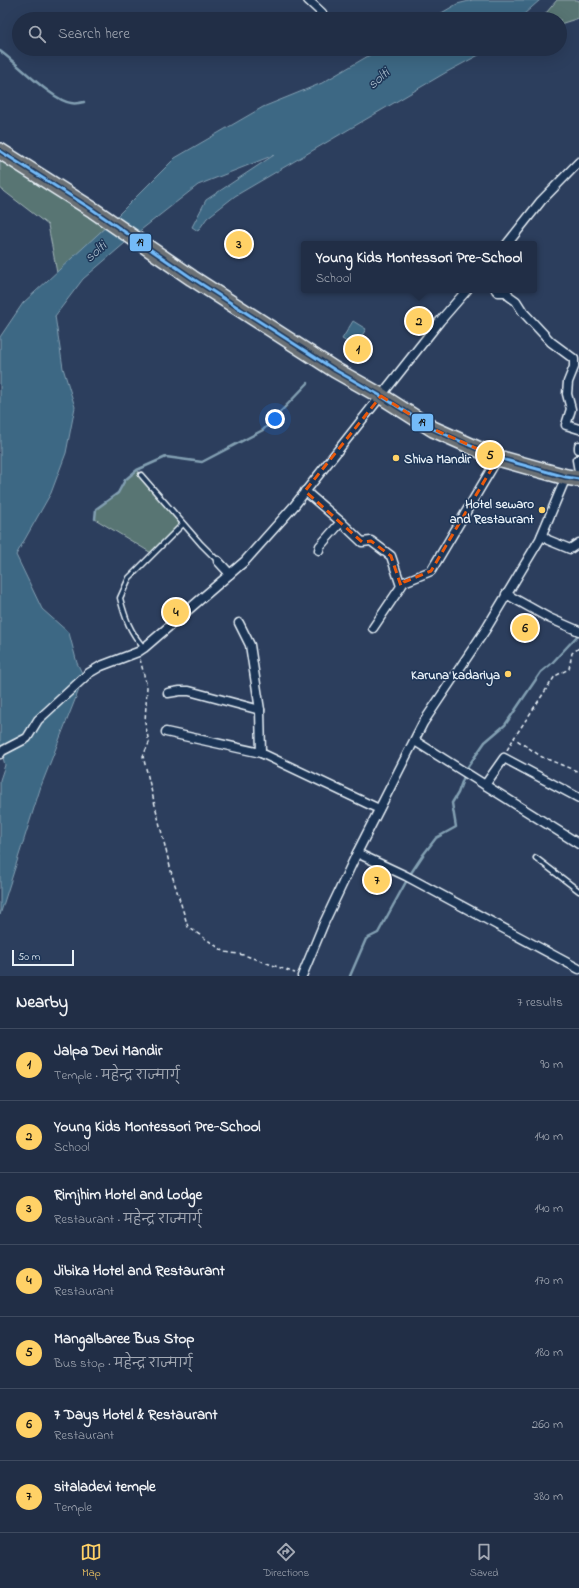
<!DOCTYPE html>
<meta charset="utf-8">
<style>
body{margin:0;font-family:"Indie Flower","Playpen Sans Deva",sans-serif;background:#2d3a51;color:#f1f3f6}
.scale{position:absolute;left:12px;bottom:10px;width:62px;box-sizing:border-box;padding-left:4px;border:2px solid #e8f1f8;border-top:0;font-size:11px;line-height:14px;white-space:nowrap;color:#e8f1f8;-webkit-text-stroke:3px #1d3557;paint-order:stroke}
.you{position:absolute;left:275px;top:419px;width:14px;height:14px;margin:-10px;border:3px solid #fff;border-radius:50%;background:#1a73e8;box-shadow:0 0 0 6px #1a73e833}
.badge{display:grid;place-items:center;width:26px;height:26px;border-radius:50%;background:#ffd166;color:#111;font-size:13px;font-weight:700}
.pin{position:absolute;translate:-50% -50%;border:2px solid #fff;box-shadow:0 1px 4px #0006}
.popup{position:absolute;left:301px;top:241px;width:236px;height:52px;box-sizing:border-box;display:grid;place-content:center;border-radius:4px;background:#212e46;filter:drop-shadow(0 1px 3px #0005);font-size:13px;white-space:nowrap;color:#a2a8b3}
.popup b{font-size:15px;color:#f1f3f6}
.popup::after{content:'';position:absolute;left:50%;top:100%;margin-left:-8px;border:8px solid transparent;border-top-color:#212e46}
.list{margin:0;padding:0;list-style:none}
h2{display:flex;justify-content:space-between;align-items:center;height:52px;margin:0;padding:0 16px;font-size:17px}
h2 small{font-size:13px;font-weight:400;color:#a2a8b3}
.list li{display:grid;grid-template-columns:26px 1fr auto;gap:12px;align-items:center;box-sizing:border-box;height:72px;padding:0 16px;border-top:1px solid #3e4a5f}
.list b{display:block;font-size:15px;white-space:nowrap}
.list p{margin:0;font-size:13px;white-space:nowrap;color:#a2a8b3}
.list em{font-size:13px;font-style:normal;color:#a2a8b3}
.icon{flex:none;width:22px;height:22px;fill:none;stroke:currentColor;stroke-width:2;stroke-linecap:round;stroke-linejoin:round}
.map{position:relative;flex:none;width:579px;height:976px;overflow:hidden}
.search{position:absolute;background:#212e46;box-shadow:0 4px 16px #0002;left:12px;right:12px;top:12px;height:44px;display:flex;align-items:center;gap:10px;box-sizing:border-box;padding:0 14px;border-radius:22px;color:#a2a8b3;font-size:15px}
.sheet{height:556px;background:#212e46}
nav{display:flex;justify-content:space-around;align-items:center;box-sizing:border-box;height:56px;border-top:1px solid #3e4a5f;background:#212e46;font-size:11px;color:#a2a8b3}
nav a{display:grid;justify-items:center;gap:2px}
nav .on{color:#ffd166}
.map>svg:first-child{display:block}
</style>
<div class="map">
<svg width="579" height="976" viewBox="0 0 579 976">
<rect width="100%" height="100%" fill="#2c3e5d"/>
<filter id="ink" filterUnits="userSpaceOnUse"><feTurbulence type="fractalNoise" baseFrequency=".025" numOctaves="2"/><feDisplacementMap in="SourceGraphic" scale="8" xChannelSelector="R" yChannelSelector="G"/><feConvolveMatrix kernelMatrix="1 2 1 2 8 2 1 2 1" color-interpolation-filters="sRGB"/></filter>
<g filter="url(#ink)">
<g fill="#587573" stroke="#a0b3b6">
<polygon points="557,0 579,0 579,18 560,24 560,19 541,19"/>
<polygon points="0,151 109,224 57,273 48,225 0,188"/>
<polygon points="137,470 183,524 153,554 95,519 96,509 118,493 125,480"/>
</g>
<g fill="#3e6884" stroke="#829fb2">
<polygon points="473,0 540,0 523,15 524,19 431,19 457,4"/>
<polygon points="380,49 490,49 445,73 235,196 207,218 198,231 192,227 206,200 274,155 198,185 132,237 83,279 55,316 63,368 75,407 66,453 51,493 16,555 42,609 69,633 77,663 84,677 41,786 0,915 0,780 5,765 0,747 0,337 23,303 109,224 175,158 263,107 322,83"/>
<polygon points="353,321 366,329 355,347 342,339"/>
</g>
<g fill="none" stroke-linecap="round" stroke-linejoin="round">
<g stroke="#829fb2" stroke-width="2.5">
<path d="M0,51C16,62 54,102 71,103C75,104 80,103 84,102"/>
<polyline points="95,519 96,509 118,493 125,480 137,470 166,457 202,462 263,430 308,383"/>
<polyline points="411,873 423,855 436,838 456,827 452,803 458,793 467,768 485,742 505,725 541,672 552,663 579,634"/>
<polyline points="350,976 366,939 378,933 407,880"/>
</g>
<defs>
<g id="lane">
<polyline points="141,475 201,544 218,561"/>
<path d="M144,648C130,632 125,618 120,598L129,578L183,524"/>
<polyline points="536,858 579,891"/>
</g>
<g id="street">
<polyline points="308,0 322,13"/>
<polyline points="507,244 541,201 579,162"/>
<polyline points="496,290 498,292 507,292 509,296 516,301 523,312 551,342 574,359 574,367 568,382 567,394 571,409 566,425 579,429"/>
<polyline points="579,446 579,449"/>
<polyline points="579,459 577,460 579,471"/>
<polyline points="305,491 341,522 320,546 319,550"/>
<polyline points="341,522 362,542 371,541 391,556 401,586"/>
<polyline points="542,535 548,540 570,549 579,543"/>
<polyline points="218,561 230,574"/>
<polyline points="506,594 549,618 579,631"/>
<polyline points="239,623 250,645 260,710 261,753 379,809"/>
<polyline points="373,628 404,582 431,571 498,458"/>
<polyline points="168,693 180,691 189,691 260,710"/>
<polyline points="166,732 261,753"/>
<polyline points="415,741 579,844"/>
<polyline points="0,754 2,751 27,738 38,720 89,673 101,666 138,652 144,648 245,561 294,506 440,321 467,290"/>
<polyline points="485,785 504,758 579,798"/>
<polyline points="357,853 406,876 579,969"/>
<polyline points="302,976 324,923 357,853 423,723 486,629 540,539 566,477"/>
</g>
<polyline id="highway" points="0,151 93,210 192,278 335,370 381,396 433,429 498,458 566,477 579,479"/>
</defs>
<use href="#lane" stroke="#e8f1f8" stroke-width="7"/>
<use href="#street" stroke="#e8f1f8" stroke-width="11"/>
<use href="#highway" stroke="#e8f1f8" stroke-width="18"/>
<g stroke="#e8f1f8" stroke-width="1.5" stroke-dasharray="4 3" stroke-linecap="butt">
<polyline points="579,648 572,653 569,669 555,676 514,738 542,757 579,772"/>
<polyline points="140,659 147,687 145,722 149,743 143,756 172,875 188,927 225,952 244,955 295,973"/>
<polyline points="507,750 514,738"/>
</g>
<use href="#lane" stroke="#1d3557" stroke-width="4"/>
<use href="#street" stroke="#1d3557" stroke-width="8"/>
<use href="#highway" stroke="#6a7074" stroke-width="15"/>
<defs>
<polyline id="bus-1" points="0,151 93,210 192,278 335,370 381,396 433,429 498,458 566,477 579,479"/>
</defs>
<use href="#bus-1" stroke="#1d3557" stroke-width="6"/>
<use href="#bus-1" stroke="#73baf8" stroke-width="3"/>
</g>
</g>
<path fill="none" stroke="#e8590c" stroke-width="3" stroke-dasharray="8 5" stroke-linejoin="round" d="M381,396L433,429L498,458L431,571L404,582L401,586L391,556L371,541L362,542L305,491Z"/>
<g fill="#ffd166" stroke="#1d3557" stroke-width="1.5">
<circle cx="396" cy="458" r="4"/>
<circle cx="542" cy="510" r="4"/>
<circle cx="508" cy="674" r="4"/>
</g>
<g text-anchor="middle" stroke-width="3" stroke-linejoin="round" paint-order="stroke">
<g font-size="13" font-weight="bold" fill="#e8f1f8" stroke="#1d3557" text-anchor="end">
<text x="404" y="463" text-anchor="start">Shiva Mandir</text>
<text x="534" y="508">Hotel sewaro<tspan x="534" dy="15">and Restaurant</tspan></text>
<text x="500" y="679">Karuna kadariya</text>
</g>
<g font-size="14" font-style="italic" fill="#acc1cf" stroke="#1d3557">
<text transform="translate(378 78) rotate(-41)" y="5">solti</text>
<text transform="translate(95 251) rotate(-42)" y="5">solti</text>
</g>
</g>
<g stroke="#1d3557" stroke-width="1.5">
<rect x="129" y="233" width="23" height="19" rx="4" fill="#73baf8"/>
<rect x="411" y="413" width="23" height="19" rx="4" fill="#73baf8"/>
</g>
<g font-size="11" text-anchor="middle" font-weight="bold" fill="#111">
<text x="140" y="246">19</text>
<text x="422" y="426">19</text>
</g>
</svg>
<div class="scale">50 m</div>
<div class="you"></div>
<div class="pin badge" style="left:358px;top:349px">1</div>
<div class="pin badge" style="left:419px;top:321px">2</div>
<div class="popup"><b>Young Kids Montessori Pre-School</b>School</div>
<div class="pin badge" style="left:239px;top:244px">3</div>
<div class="pin badge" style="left:176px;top:612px">4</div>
<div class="pin badge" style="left:490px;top:455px">5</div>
<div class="pin badge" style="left:525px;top:628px">6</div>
<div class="pin badge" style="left:377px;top:880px">7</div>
<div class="search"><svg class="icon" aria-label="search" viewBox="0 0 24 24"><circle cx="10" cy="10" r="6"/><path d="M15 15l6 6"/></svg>Search here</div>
</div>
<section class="sheet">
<h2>Nearby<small>7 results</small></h2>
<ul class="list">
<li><span class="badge">1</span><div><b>Jalpa Devi Mandir</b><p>Temple · महेन्द्र राज्मार्ग्</p></div><em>90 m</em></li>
<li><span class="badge">2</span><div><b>Young Kids Montessori Pre-School</b><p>School</p></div><em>140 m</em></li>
<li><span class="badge">3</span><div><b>Rimjhim Hotel and Lodge</b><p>Restaurant · महेन्द्र राज्मार्ग्</p></div><em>140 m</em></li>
<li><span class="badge">4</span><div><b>Jibika Hotel and Restaurant</b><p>Restaurant</p></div><em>170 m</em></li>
<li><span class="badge">5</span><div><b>Mangalbaree Bus Stop</b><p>Bus stop · महेन्द्र राज्मार्ग्</p></div><em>180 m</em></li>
<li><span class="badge">6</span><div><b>7 Days Hotel &amp; Restaurant</b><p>Restaurant</p></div><em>260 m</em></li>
<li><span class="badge">7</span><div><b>sitaladevi temple</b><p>Temple</p></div><em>380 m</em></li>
</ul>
</section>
<nav>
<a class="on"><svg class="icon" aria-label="map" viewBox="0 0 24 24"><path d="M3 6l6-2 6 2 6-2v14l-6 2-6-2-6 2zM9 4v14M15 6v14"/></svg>Map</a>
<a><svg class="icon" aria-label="directions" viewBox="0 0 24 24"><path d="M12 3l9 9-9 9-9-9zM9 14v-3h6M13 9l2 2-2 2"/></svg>Directions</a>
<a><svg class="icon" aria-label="saved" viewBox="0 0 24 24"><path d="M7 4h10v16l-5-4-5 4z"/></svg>Saved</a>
</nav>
